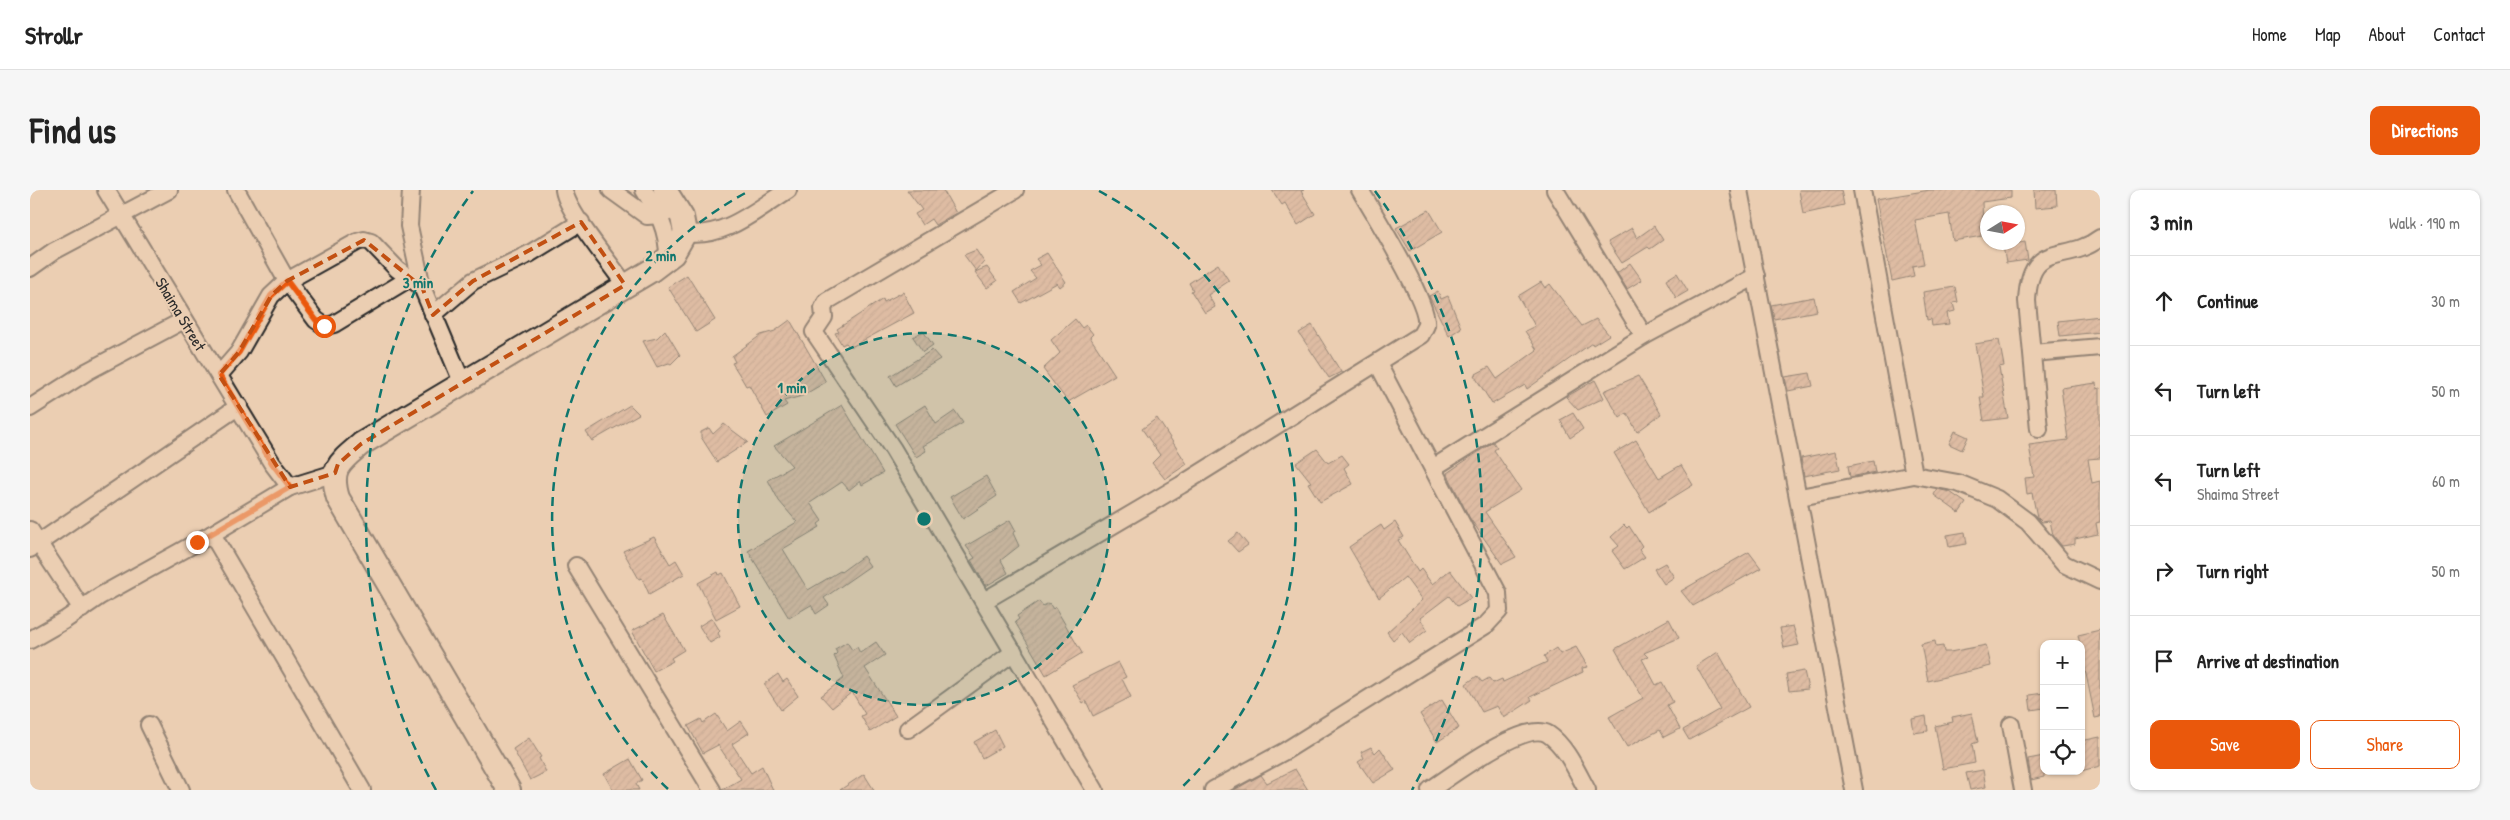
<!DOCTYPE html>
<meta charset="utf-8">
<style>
body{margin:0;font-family:"Patrick Hand",sans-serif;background:#f6f6f6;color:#222}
.controls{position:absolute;right:15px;bottom:15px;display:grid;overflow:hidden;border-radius:10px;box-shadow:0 1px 4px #0004}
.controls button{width:45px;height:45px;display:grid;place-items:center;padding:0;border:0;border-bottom:1px solid #e0e0e0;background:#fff;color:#222;font:25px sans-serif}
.compass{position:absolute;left:1950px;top:15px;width:45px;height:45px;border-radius:50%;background:#fff;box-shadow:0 1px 4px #0004;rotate:79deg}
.stop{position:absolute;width:15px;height:15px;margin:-11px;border:4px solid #ea580c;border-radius:50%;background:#fff}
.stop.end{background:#ea580c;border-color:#fff;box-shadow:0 1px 5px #0008}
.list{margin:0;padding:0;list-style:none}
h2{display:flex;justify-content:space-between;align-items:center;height:65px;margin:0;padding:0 20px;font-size:21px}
h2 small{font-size:16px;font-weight:400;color:#767676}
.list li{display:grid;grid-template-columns:32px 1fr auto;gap:15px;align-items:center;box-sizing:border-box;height:90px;padding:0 20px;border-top:1px solid #e0e0e0}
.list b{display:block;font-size:19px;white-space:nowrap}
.list p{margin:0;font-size:16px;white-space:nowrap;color:#767676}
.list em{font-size:16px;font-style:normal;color:#767676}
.actions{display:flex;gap:10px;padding:15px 20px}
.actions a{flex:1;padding:11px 0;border:1px solid #ea580c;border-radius:10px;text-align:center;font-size:18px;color:#ea580c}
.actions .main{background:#ea580c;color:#fff}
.icon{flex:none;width:28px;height:28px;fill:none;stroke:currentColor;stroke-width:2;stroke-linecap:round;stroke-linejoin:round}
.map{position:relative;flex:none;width:2070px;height:600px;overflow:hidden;border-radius:10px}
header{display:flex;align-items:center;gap:30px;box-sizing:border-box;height:70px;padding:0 25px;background:#fff;border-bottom:1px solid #e0e0e0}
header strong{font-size:24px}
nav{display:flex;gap:28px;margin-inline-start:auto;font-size:18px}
.intro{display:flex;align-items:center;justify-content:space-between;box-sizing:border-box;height:120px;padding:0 30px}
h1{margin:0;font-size:35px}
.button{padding:12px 22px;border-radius:10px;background:#ea580c;color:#fff;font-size:18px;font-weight:700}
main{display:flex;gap:30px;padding:0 30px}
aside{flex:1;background:#fff;border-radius:10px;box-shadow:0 1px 4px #0004}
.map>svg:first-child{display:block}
</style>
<header>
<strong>Strollr</strong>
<nav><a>Home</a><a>Map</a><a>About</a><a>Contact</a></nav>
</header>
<div class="intro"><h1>Find us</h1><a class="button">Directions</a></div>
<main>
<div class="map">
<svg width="2070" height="600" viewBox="0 0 2070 600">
<defs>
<pattern id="building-hatch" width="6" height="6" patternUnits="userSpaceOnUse" patternTransform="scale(1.25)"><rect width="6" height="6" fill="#cea690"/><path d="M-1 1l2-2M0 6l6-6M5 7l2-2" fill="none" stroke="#a78776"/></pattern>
</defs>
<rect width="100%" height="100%" fill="#ebceb2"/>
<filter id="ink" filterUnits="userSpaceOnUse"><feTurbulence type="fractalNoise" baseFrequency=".02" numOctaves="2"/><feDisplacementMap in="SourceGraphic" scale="10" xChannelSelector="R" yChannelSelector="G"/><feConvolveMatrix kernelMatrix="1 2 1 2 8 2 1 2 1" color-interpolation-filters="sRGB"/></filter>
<g filter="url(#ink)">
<g fill="url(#building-hatch)" stroke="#2b2b2b">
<polygon points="877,0 913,0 926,23 905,35 901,29 892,35 885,24 892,20"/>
<polygon points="1242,0 1274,0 1271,1 1285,24 1268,35 1255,13 1252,15"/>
<polygon points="1769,0 1811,0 1814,15 1773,24"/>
<polygon points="1900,0 1981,0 1981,8 1952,12 1953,35 1950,35 1952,46 1923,51 1919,24 1885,30 1894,74 1882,76 1884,86 1862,91 1846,9"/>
<polygon points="2004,0 2026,0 2027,16 2005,18"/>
<polygon points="1399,20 1412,42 1380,61 1366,38"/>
<polygon points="1624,36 1633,50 1620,59 1618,57 1592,73 1578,52 1602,38 1607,48"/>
<polygon points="1995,52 1998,70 1976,73 1973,56"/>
<polygon points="946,60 954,72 946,81 934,65"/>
<polygon points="1017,63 1036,92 1030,97 1027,93 991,113 984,102 1006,88 1000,81 1011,75 1006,69"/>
<polygon points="1600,73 1612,90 1597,99 1587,83"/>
<polygon points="1188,74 1199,91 1178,105 1185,117 1175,123 1161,101 1163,100 1159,93"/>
<polygon points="957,77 967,91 957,98 945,82"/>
<polygon points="1647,83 1658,101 1646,108 1636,90"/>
<polygon points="657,85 685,130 666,142 638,97"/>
<polygon points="1511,92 1515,98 1520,94 1552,136 1566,129 1579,145 1563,155 1562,153 1497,199 1495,195 1462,214 1444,185 1459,177 1467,189 1507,160 1495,141 1505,136 1488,106"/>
<polygon points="1925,97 1928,112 1923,113 1925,121 1917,123 1919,134 1902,136 1901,129 1897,130 1893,102"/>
<polygon points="1408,101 1411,109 1418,106 1431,138 1419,146 1399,106"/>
<polygon points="873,102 884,123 823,156 819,156 816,153 812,155 805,143 809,142 807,139 853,109 854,112"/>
<polygon points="1784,107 1787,121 1744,129 1741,115"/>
<polygon points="2070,126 2070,142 2030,146 2028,131"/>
<polygon points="1045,129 1052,138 1056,135 1063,144 1060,147 1085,185 1038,212 1013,179 1030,163 1021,150"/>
<polygon points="760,130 796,192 772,206 754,211 757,215 737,227 719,195 716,196 709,184 702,173 705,172 702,166 731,145 745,141"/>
<polygon points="1282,135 1311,182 1299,188 1269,143"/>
<polygon points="635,140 650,165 641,174 639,173 627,177 613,151 627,148"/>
<polygon points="893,141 903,155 893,162 883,147"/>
<polygon points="1969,150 1974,176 1969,177 1978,228 1954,231 1950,207 1954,207 1945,154"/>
<polygon points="902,160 910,169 866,196 860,186"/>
<polygon points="1780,183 1783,196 1758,201 1755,187"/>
<polygon points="1608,186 1631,224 1607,242 1597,223 1590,228 1574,201"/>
<polygon points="1565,190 1574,208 1548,220 1536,207"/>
<polygon points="2066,193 2067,199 2070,198 2070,268 2058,269 2062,293 2070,291 2070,332 2066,333 2068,344 2045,349 2045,354 2032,356 2023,345 2020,331 2012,332 2007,327 2002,303 1997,304 1995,288 2004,287 1999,255 2038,250 2031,198"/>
<polygon points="600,215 609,224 562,251 556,242"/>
<polygon points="812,215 853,283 832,295 830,291 819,300 812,292 780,313 792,331 788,334 790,337 753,359 778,400 810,381 811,382 833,366 840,376 794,408 799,415 786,424 781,415 759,428 718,361 767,332 749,311 738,290 762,276 744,256"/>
<polygon points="895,215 906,234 925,221 933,233 893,256 896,261 886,267 865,234"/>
<polygon points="1543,223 1553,239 1540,248 1530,230"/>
<polygon points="1127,228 1157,274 1135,289 1122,273 1130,265 1112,239"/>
<polygon points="694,234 718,252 687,272 671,247 671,242 679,238 683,244"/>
<polygon points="1925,241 1938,247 1932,260 1919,254"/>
<polygon points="1606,250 1629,288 1651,275 1663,295 1619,322 1584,263"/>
<polygon points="1463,252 1467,258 1464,260 1491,300 1455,322 1486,367 1472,374 1439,327 1417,283"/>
<polygon points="1287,259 1298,273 1312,265 1319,274 1314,278 1323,294 1290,312 1278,293 1281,292 1266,273"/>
<polygon points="1806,261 1810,279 1774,286 1771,268"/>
<polygon points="1843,271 1845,282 1820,287 1818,276"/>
<polygon points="956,286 967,306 933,329 920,307"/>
<polygon points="1907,299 1920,302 1936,313 1929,323 1904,305"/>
<polygon points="980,330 986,341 983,343 989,356 971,370 978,383 956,396 941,370 945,368 936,356"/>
<polygon points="1365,332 1374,347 1368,350 1388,382 1391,379 1402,394 1420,380 1441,408 1427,416 1419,406 1390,428 1397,440 1380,453 1372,442 1363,450 1357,442 1392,410 1375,387 1349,408 1319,357 1351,335 1354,340"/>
<polygon points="1594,335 1597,338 1599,336 1612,356 1609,359 1615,367 1595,379 1582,361 1589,356 1581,347"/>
<polygon points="1935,342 1937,354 1919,357 1917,345"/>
<polygon points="1208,343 1218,355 1208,362 1198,351"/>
<polygon points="624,347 640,374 646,370 654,384 619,404 612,388 609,389 593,361"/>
<polygon points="1719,362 1731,378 1663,416 1651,401"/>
<polygon points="1635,373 1644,387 1634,394 1624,379"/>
<polygon points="688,382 689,385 693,383 710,416 686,429 668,393"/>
<polygon points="1009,411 1013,416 1019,413 1023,419 1025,417 1052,463 1016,485 985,432 989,429 987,426"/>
<polygon points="633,425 654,460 641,468 643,471 624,481 602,441"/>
<polygon points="682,428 690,441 688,443 690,447 680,453 669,436"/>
<polygon points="1639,429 1649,448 1614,463 1618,467 1612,469 1626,495 1632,492 1643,512 1637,515 1650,539 1634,547 1630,540 1597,557 1579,527 1613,508 1585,459"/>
<polygon points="1763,436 1769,455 1754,458 1750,438"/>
<polygon points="2070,440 2070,527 2065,528 2048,445"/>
<polygon points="1905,451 1906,457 1913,456 1914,462 1920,462 1956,455 1961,476 1898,491 1891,454"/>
<polygon points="817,452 822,460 827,457 830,463 846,452 855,465 835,478 866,526 840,542 831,526 835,524 822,502 802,518 791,506 814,488 804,466 807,463 805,459"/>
<polygon points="1546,457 1558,477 1552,478 1553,482 1500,507 1502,510 1474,528 1467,516 1452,522 1436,494 1447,486 1452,492 1459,488 1463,493 1472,489 1473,492 1517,472 1514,466 1526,458 1530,464"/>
<polygon points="1688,462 1719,517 1659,550 1653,540 1690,519 1666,476"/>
<polygon points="1088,472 1096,487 1092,489 1101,507 1063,526 1056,511 1053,513 1042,495"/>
<polygon points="1774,481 1778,499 1759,501 1756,484"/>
<polygon points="748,484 753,492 757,489 768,506 751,520 734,494"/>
<polygon points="2014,503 2014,518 2001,520 1999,505"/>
<polygon points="1412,510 1429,538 1407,552 1390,524"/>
<polygon points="1942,523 1948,552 1942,554 1945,573 1913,579 1905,536 1923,532 1922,527"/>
<polygon points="686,524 697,541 711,531 719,543 702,554 721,583 732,576 743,600 692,600 711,589 688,555 673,563 658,536 671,529 673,533"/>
<polygon points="1896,526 1898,541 1884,543 1882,529"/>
<polygon points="965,540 973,556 952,568 944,552"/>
<polygon points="2070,547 2070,576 2051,581 2051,551"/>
<polygon points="499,548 511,567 509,568 516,582 500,590 483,559"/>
<polygon points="1341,557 1345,563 1350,558 1365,580 1343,593 1328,572 1334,568 1331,562"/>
<polygon points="2014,566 2014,587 2001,590 1998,569"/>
<polygon points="600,569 612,590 606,594 609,600 583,600 574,584"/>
<polygon points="1265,579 1278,600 1204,600 1231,585 1237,593"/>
<polygon points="1953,580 1956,597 1940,600 1936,583"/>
<polygon points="834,584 844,600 810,600"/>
</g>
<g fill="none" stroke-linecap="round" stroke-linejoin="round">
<defs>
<g id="street">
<polyline points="76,0 242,273 260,297"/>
<polyline points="206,0 257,91 286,130 295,136 304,134 380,88"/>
<polyline points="381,0 379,36 392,97 432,192"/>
<path d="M534,0C537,22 581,74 595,95"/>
<polyline points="581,0 617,26 630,25 647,19"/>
<path d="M614,0C628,22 638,40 638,67"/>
<polyline points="985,0 797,111 793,118 794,127 784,142 863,259 1065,600"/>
<polyline points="1525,0 1614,146 1726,86"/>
<polyline points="1709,0 1824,600"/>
<path d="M655,43C694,49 726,20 758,0"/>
<polyline points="0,78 24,61 139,0"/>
<polyline points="403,125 443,91 499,64 551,32"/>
<polyline points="2003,163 2070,157"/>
<polyline points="189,185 209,162 241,106 257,91 327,52 334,50 341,52 367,79 392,97"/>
<polyline points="0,218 58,181 154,130"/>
<path d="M2009,239L1997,111C2000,48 2035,75 2070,48"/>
<polyline points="1403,278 1614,146"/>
<polyline points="1884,285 1928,293 1967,309 1998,332 2034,374 2070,391"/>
<polyline points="1770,307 1884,285 1832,0"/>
<polyline points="0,340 52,419"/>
<polyline points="182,344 332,600"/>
<polyline points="0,359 209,216"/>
<polyline points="546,376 682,600"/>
<path d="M954,411L1151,295L1391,145C1392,142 1395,138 1396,135C1400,114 1343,22 1330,0"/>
<polyline points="0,450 35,430 70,406 182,344 260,297 305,283"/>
<polyline points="119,535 151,600"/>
<polyline points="1981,535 1993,600"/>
<polyline points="878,539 984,462"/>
<polyline points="1183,600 1255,561 1456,435 1469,421 1468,403 1348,174"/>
<path d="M1400,600C1421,586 1495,530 1518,544C1536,556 1547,582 1557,600"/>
</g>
<path id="secondary" d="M479,600L308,308C299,278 310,272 331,254L622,80L643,64L655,43L652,27L635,0"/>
</defs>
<use href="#street" stroke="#2b2b2b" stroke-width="20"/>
<use href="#secondary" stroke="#2b2b2b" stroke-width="26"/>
<use href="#street" stroke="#ebceb2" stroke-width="16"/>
<use href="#secondary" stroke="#ebceb2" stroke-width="22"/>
</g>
</g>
<g fill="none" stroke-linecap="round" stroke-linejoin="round" filter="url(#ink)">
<polyline stroke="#ea580c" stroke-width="6" points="167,352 260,297 242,273 189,185 209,162 241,106 257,91 286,130 294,136"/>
</g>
<path d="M0 0H2070V600H0ZM551,32L595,95L331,254L308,274L305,283L260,297L189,185L209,162L241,106L257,91L334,50L392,97L403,125L443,91Z" fill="#ebceb2" fill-opacity=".55" fill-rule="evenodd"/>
<path fill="none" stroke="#c25012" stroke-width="4" stroke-dasharray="10 6" stroke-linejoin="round" d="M551,32L595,95L331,254L308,274L305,283L260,297L189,185L209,162L241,106L257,91L334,50L392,97L403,125L443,91Z"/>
<circle cx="894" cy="329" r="186" fill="#0f766e" fill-opacity=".12"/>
<g fill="none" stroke="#0f766e" stroke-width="2.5" stroke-dasharray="9 6">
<circle cx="894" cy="329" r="186"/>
<path d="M638 599A372 372 0 0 1 719 1M1069 1A372 372 0 0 1 1150 599"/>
<path d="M406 600A558 558 0 0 1 443 1M1345 1A558 558 0 0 1 1382 600"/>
</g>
<g text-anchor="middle" stroke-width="4" stroke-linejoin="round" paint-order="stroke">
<g font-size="16" fill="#2b2b2b" stroke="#ebceb2">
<text transform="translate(151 124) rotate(59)" y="6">Shaima Street</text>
</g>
</g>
<circle cx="894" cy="329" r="8" fill="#0f766e" stroke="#ebceb2" stroke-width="2.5"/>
<g font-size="15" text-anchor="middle" font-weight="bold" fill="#0f766e" stroke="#ebceb2" stroke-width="4" stroke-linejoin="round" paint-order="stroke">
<text x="631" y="71">2 min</text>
<text x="388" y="98">3 min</text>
<text x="762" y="203">1 min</text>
</g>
</svg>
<div class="controls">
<button>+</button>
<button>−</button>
<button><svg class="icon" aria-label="locate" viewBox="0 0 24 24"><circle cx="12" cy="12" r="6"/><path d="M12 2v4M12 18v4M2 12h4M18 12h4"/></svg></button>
</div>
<svg class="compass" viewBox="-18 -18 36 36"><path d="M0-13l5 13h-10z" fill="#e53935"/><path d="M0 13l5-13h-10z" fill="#767676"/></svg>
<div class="stop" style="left:294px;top:136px"></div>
<div class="stop end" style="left:167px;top:352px"></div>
</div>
<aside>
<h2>3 min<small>Walk · 190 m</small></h2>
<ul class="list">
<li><svg class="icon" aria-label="ahead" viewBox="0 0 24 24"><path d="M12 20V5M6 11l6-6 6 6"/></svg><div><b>Continue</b></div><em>30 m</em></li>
<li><svg class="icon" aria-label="left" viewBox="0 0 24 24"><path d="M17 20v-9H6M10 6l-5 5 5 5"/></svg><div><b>Turn left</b></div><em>50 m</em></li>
<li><svg class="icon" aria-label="left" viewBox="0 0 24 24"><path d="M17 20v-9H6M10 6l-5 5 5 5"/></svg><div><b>Turn left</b><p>Shaima Street</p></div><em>60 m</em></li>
<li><svg class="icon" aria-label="right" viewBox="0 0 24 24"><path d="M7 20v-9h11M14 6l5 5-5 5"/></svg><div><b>Turn right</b></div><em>50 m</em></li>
<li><svg class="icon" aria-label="arrive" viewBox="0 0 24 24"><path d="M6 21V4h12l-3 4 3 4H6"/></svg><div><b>Arrive at destination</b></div></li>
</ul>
<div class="actions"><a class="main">Save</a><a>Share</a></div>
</aside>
</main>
